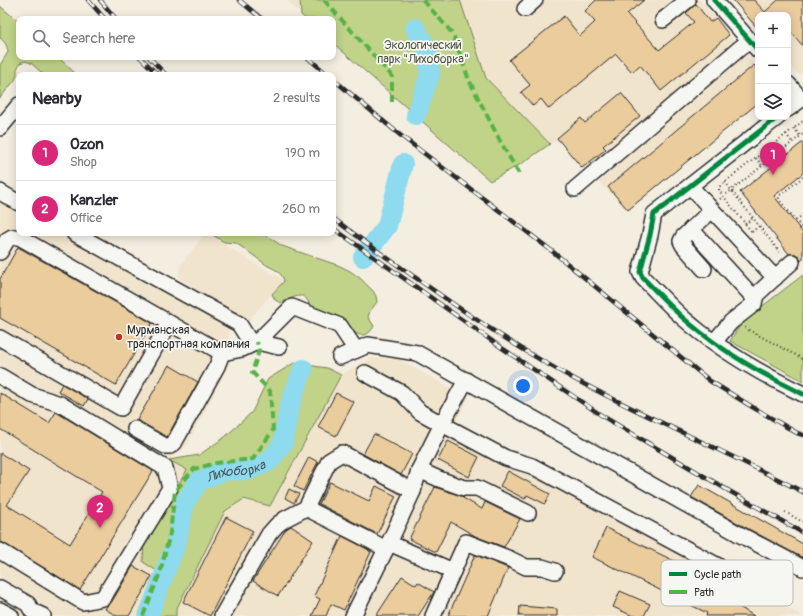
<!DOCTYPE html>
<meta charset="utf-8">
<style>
body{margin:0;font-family:Pangolin,sans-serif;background:#f2f2f3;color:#2b2b33}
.controls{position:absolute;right:12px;top:12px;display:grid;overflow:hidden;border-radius:8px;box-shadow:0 2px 10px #0003}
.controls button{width:36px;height:36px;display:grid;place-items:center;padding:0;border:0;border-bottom:1px solid #e1e1e2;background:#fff;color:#2b2b33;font:20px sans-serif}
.you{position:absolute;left:523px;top:386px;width:14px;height:14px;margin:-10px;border:3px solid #fff;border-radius:50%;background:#1a73e8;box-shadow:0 0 0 6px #1a73e833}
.badge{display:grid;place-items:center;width:26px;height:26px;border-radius:50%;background:#db2777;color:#fff;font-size:13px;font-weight:700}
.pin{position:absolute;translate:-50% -33px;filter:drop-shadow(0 1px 2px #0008)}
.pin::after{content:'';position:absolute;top:21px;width:14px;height:12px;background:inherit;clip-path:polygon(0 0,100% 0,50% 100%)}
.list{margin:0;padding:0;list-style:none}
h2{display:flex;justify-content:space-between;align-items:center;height:52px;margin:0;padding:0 16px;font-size:17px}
h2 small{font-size:13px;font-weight:400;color:#7c7c81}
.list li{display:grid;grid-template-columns:26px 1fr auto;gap:12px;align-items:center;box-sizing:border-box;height:56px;padding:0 16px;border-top:1px solid #e1e1e2}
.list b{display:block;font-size:15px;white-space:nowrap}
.list p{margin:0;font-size:13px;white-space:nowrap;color:#7c7c81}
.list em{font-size:13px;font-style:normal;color:#7c7c81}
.icon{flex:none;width:22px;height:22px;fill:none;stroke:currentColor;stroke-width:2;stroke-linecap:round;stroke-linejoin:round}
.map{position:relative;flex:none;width:803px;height:616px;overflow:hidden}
.search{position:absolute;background:#fff;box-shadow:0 2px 10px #0003;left:16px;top:16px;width:320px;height:44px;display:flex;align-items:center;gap:10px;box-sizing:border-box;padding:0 14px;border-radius:8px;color:#7c7c81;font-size:15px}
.panel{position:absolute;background:#fff;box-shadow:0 2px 10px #0003;left:16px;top:72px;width:320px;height:164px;border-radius:8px}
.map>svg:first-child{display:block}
</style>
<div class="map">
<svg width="803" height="616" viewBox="0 0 803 616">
<rect width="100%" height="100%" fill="#f4eee1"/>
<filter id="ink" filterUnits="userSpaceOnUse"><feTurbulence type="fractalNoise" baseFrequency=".025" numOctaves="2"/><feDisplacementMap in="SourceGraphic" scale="8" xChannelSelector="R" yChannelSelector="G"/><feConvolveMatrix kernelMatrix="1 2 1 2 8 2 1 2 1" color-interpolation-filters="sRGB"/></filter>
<g filter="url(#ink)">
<g fill="#f1e4cd">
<polygon points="286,0 300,0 301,15"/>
<polygon points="460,0 700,0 758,70 758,103 628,210 584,168 582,168 559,140 550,144 486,78"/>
<polygon points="733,0 803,0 803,73 798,75 788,63 788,15 758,15"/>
<polygon points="0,201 19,212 19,233 58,233 229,328 230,363 186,447 170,459 187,470 144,541 160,573 139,616 0,616"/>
<polygon points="205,233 283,280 247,323 178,277 180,266"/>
<polygon points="371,358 398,359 469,398 449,434 803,616 176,616 176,610 225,511 244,499 270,506 341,375"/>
</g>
<g fill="#c0d388" stroke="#767f5a">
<polygon points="300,0 460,0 486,78 550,144 521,164 490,181 333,43 333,19 306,19 301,15"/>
<path d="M0,6L19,22V57H58L77,75H44L31,63L25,61L20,63L17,69V75L15,80L0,98V65L8,52C7,45 5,42 0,38Z"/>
<path d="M209,233H263L282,246L340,266L350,271L360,278L373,291L376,296L377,302L370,311L368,317L374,326C372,330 368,335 363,335C356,336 352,329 347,326C335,318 322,313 310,307L308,301L304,296C295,295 288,300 281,303L275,300L272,294L284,281C282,273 275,269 268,266L236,243L224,242Z"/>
<polygon points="803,275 803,381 730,341 743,321"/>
<polygon points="294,363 327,368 341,375 270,506 244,499 225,511 176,610 176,616 139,616 160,573 143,562 144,541 187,470 169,460 199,455 225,437 252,412 268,379"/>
</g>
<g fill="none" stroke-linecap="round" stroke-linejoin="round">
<g stroke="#8edaee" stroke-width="20">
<polyline points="415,28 428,50 430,74 416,115"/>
<polyline points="363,257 387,226 403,164"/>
<path id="s1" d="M148,616L176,544L185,502L199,481L223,471L249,470L270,461L283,443L289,407L303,369"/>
</g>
</g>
<g fill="#eacc9d" stroke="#2b2b2b">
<polygon points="596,0 644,0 627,14 659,50 694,22 686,13 696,4 710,22 716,18 729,35 661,91 640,65 632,72 616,54 549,109 541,99 533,106 521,92 530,85 509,60 564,16 580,36 595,22 585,11"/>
<polygon points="733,0 754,0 765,12 778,0 803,0 803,46 788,29 788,15 758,15 758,29"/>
<polygon points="754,65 758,70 758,103 628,210 608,187"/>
<polygon points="621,93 640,116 603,146 606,149 582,168 557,138 581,118 585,123"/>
<polygon points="803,142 803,173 774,196 803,233 803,259 801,261 799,256 795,254 789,254 740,192"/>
<polygon points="18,247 152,323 116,385 0,318 0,279"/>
<polygon points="169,365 198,382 167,437 137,420"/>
<polygon points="62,384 88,399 84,406 58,391"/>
<polygon points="0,393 49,423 56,412 153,471 80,590 0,541 0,453 29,471 7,505 70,544 102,492 0,429"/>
<polygon points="336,393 354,402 336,436 318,427"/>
<polygon points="374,434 412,454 401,475 363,454"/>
<polygon points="448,441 479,457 469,477 438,460"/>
<polygon points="309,457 318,462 303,491 294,486"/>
<polygon points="508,471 550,494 545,504 527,495 525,499 500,486"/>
<polygon points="330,482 369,501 376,486 396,496 377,534 319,504"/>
<polygon points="699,485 803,544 803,558 741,525 691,497"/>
<polygon points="435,487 464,497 463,498 482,509 485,502 520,519 504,547 477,537 451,522 436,552 409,539"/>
<polygon points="289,489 299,494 294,503 285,498"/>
<polygon points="226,517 253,531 210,616 183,602"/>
<polygon points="291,526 313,541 278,596 253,581 286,529"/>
<polygon points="606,528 691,569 687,577 707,587 754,616 706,616 707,613 592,557"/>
<polygon points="342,536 369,550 369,551 371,552 344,610 331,604 326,616 312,616 320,599 314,596"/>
<polygon points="475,555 508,568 488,616 448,616"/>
<polygon points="133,566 152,576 129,616 117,616 105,609 107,606 111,603"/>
<polygon points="402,576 416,585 418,582 434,592 418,616 376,616"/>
<polygon points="620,591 650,604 644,616 633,616 613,607"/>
<polygon points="520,606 557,609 557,616 519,616"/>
</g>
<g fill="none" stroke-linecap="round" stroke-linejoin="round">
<defs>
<g id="minor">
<polyline points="714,0 758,50"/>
<polyline points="525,9 535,0"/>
<polyline points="663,20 688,0"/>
<polyline points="788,84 801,99"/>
<polyline points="788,109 803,98"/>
<path d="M778,117L654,214L650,235L640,272L643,278C656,291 669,305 682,317C717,348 761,374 803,394"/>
<polyline points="0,128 19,105"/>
<polyline points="690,186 775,278"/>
<polyline points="575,189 740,48 750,41"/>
<polyline points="0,192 19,203"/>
<polyline points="691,229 755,299 754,304 731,322 714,342"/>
<polyline points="74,233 239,324 249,340 279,347"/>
<polyline points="0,252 7,240 12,237 19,237 222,353 242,349 257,342 292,307 340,326 356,350"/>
<polyline points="704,269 683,245 681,241 683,237 712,210"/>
<polyline points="754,297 792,262"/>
<polyline points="0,338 121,408 169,323"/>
<polyline points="340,357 368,345 417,353 737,533 803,568"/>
<polyline points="0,376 32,395 60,404 165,468 170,488 103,598 83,602 0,551"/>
<polyline points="466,380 442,424 506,458 532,466 763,590"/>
<polyline points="135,429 165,446 170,446 174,443 217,366 222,353"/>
<polyline points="419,470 439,479 464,488 477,488 528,513"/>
<polyline points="306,508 369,540 386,549"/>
<polyline points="389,543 453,571 433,616"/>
<polyline points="453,571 466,542 510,559 526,567 542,567 555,571"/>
<polyline points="0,588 28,604 32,611 43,616"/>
<polyline points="0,610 11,616"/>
<polyline points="222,616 269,534 277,525 285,519 306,508 329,461 342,453 413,491"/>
<polyline points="353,616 389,543 413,491 419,470 442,424 420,412 402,393 365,373"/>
</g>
</defs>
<use href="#minor" stroke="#2b2b2b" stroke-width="18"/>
<g stroke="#2b2b2b" stroke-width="2" stroke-dasharray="1 3" stroke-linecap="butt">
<polyline points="794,128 800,136"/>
<polyline points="786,134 792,142"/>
<polyline points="763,152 769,160"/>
<polyline points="756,158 762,166"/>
<polyline points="803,177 780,195 779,198 780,201 803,229"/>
<polyline points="725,182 781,254"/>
<polyline points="720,199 803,134"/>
<polyline points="796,220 803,215"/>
<polyline points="745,224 753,218"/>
<polyline points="751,231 720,192 719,190 719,187 725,182 803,121"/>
<polyline points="752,232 759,226"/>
<polyline points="745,328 803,359"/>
<polyline points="785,512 803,522"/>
</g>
<use href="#minor" stroke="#f6f6f2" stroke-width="15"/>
<defs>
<g id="rail">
<polyline points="88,0 105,19"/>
<polyline points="100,0 116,19"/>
<polyline points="239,0 262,19"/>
<polyline points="140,57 158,75"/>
<polyline points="149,57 166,75"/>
<polyline points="307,57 328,75"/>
<polyline points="333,79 400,135 552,251 710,381 754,408 797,433 803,435"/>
<path d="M333,218C364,242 397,265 429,287C477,321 526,353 578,381C652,420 729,453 803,492"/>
<polyline points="333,228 502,348 604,417 731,492 803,533"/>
</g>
</defs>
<use href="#rail" stroke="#2b2b2b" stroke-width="4.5"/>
<use href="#rail" stroke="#f6f6f2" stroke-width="3" stroke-dasharray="9" stroke-linecap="butt"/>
<g stroke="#56b246" stroke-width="4" stroke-dasharray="8 4" stroke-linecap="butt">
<polyline points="324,0 392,76 392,105"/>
<polyline points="423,0 453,34 469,80 499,139 519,174"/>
<polyline points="143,616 160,573 170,533 175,491 194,469 216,463 253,459 273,430 270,391 252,372 259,351 257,342"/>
</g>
<defs>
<g id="cycleway">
<polyline points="714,0 758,50"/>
<path d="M778,117L654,214L650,235L640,272L643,278C656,291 669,305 682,317C717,348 761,374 803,394"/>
</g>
</defs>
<use href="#cycleway" stroke="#f6f6f2" stroke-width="8"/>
<use href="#cycleway" stroke="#00873e" stroke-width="5"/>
</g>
</g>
<circle fill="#c8321e" stroke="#f6f6f2" stroke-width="1.5" cx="119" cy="337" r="4"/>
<g text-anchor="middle" stroke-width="3.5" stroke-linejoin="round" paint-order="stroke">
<g font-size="12" fill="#505542" stroke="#f6f6f2">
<text x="423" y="49">Экологический<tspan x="423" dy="14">парк "Лихоборка"</tspan></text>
</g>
<g font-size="12" fill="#2b2b2b" stroke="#f6f6f2" text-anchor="start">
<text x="127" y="334">Мурманская<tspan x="127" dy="14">транспортная компания</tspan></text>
</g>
<g font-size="13" font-style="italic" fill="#44575c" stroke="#f6f6f2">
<text dy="5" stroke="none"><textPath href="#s1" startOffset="184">Лихоборка</textPath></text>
</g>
</g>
<rect x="661" y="560" width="132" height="46" rx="6" fill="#f6f6f2" stroke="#b9b9b6" stroke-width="1"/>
<rect x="669" y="572" width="18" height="4" fill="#00873e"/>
<rect x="669" y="590" width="18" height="4" fill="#56b246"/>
<g font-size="11" fill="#2b2b2b">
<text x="694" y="578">Cycle path</text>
<text x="694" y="596">Path</text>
</g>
</svg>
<div class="controls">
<button>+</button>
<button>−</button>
<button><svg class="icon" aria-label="layers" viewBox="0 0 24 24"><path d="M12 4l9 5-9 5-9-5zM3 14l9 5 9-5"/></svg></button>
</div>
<div class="you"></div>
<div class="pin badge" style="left:773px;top:175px">1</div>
<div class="pin badge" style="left:100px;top:528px">2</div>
<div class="search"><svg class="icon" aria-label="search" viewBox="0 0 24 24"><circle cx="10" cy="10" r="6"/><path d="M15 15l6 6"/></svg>Search here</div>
<section class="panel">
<h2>Nearby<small>2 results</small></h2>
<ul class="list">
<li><span class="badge">1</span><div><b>Ozon</b><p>Shop</p></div><em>190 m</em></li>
<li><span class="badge">2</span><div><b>Kanzler</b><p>Office</p></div><em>260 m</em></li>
</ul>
</section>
</div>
